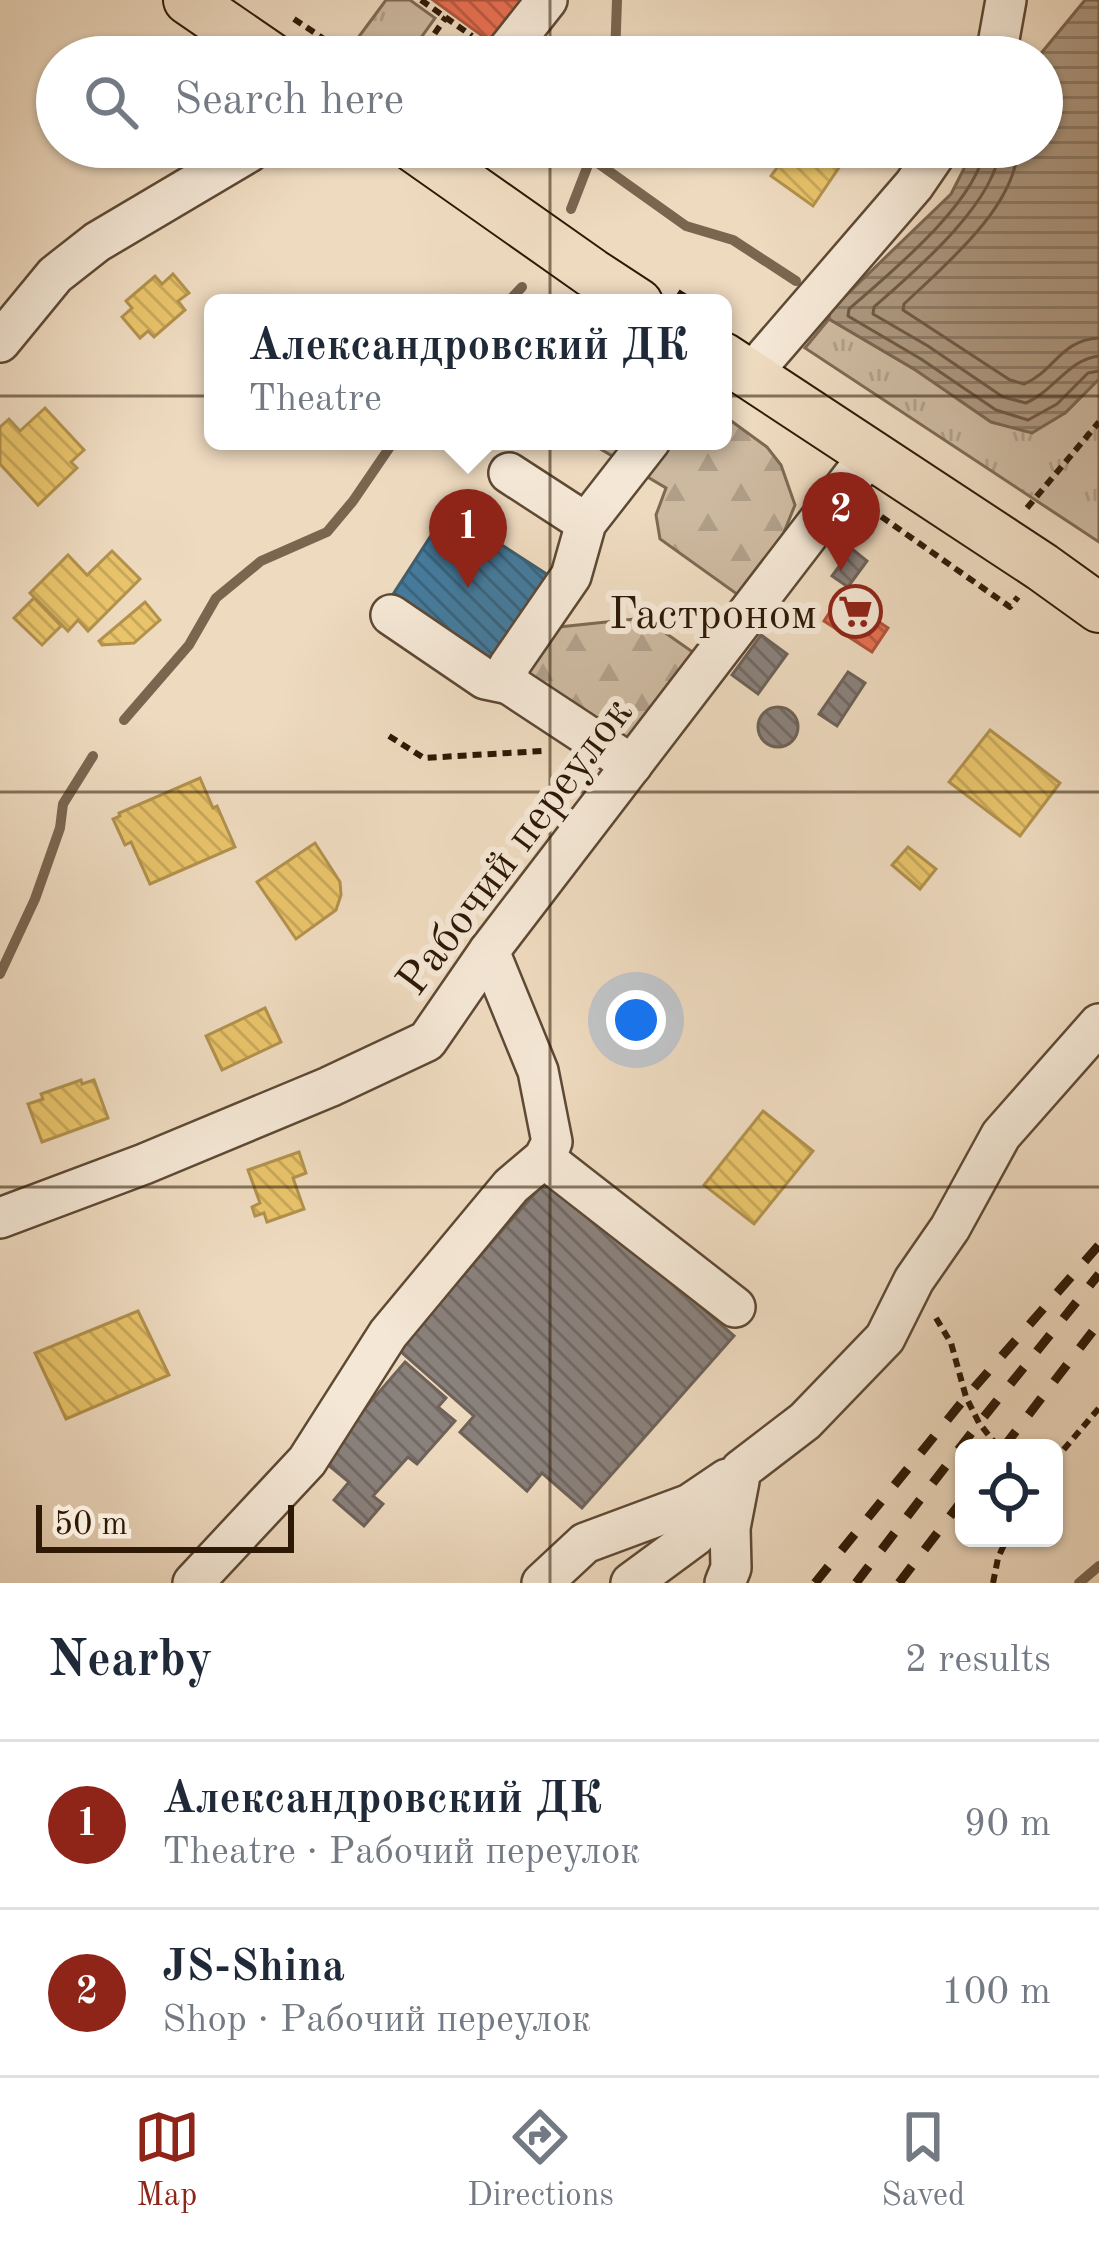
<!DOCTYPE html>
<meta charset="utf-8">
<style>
body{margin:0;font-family:"Old Standard TT",serif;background:#f2f2f3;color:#1f2937}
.controls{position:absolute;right:36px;bottom:36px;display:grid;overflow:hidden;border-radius:18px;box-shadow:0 3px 9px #0004}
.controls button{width:108px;height:108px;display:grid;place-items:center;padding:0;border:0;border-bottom:3px solid #e0e1e3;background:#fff;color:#1f2937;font:60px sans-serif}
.scale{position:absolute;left:36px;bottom:30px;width:258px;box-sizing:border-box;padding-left:12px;border:6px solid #2e1906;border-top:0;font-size:33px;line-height:42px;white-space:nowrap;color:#2e1906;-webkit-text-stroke:9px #f4e7d5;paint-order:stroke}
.you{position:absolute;left:636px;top:1020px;width:42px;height:42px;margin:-30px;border:9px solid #fff;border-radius:50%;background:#1a73e8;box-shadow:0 0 0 18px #1a73e833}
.badge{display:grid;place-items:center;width:78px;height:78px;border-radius:50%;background:#8f2418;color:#fff;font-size:39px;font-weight:700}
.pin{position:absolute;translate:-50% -99px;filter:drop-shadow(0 3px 6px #0008)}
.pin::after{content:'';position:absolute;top:63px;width:42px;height:36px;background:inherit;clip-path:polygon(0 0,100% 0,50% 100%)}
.popup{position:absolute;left:204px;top:294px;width:528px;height:156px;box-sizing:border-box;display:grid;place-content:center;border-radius:18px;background:#fff;filter:drop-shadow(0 3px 9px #0005);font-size:39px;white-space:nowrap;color:#747a83}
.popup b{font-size:45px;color:#1f2937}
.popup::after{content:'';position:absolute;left:50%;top:100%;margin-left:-24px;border:24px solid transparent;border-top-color:#fff}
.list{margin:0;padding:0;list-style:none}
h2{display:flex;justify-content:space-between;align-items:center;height:156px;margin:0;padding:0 48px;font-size:51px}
h2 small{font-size:39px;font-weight:400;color:#747a83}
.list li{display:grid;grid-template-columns:78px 1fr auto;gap:36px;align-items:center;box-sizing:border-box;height:168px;padding:0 48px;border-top:3px solid #e0e1e3}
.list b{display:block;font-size:45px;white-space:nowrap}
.list p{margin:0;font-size:39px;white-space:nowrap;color:#747a83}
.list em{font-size:39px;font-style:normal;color:#747a83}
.icon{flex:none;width:66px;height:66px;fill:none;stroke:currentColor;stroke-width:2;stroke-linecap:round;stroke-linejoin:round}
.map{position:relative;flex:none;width:1099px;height:1583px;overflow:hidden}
.search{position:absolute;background:#fff;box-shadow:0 3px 9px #0004;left:36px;right:36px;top:36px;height:132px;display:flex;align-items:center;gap:30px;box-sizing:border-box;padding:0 42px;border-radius:66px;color:#747a83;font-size:45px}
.sheet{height:492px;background:#fff}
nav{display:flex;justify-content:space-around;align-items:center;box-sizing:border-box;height:168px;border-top:3px solid #e0e1e3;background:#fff;font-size:33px;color:#747a83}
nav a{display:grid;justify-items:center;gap:6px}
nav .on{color:#8f2418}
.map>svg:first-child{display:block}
</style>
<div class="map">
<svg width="1099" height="1583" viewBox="0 0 1099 1583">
<defs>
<pattern id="grass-tufts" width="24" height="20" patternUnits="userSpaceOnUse" patternTransform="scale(3)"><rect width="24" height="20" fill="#cdb9a0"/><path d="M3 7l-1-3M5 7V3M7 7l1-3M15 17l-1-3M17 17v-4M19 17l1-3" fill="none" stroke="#b09e88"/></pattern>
<pattern id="forest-firs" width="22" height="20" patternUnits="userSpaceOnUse" patternTransform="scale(3)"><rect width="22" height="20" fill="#cdb9a0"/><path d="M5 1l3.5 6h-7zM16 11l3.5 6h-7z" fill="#b09e88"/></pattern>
<pattern id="water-rules" width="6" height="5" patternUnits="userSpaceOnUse" patternTransform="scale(3)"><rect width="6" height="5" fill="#ad9880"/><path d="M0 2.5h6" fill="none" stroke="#8d7b67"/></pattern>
<pattern id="homes-back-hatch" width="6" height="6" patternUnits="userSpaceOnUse" patternTransform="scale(3)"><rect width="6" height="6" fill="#e9c46a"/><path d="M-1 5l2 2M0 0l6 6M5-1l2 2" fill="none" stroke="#c8a85a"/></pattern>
<pattern id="shops-back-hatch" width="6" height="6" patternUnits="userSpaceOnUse" patternTransform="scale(3)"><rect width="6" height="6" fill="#e76f51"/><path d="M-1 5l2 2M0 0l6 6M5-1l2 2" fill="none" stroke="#bc5a41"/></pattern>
<pattern id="public-back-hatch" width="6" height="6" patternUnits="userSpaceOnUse" patternTransform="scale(3)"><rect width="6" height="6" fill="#457b9d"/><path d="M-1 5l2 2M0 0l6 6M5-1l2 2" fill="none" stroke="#3a647e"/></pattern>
<pattern id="industry-back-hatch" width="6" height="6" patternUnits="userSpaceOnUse" patternTransform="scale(3)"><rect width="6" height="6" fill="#8a817c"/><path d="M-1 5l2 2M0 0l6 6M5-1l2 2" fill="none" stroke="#716964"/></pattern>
</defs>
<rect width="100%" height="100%" fill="#eedabf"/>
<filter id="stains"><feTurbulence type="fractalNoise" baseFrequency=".00167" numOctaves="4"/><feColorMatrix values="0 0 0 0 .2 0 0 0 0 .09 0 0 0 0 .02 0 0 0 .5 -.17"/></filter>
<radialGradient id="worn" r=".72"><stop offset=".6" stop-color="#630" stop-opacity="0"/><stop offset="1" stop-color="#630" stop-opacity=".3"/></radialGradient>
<g fill="url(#grass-tufts)" stroke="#7e6953" stroke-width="3">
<polygon points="386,0 410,0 435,18 420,39 408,45 406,57 360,57 353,53 352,46"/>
<polygon points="829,319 914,369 1065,413 1099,379 1099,542 805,348"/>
</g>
<g fill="url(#forest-firs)" stroke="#7e6953" stroke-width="3">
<polygon points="723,415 767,447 781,465 795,505 780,542 741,597 660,539 656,515 666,488 587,441 723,441"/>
<polygon points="644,618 697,655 633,739 614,741 523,676 559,627"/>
</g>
<polygon fill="url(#water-rules)" stroke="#7a654f" stroke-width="3" points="1085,0 1099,0 1099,379 1065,413 1032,433 991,422 914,369 829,319 830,311 835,306 951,194 975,147 1042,147 1042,57 1038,57"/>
<g fill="url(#homes-back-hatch)" stroke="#b1914c" stroke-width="3">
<polygon points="792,147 814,147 840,166 813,206 771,176"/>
<polygon points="173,274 189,293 178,301 185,310 154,337 148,331 140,338 122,317 132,308 126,301 155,276 162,284"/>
<polygon points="45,408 84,450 71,462 77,468 38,505 0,464 0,427 9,419 20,431"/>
<polygon points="112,551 140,579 88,631 78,620 68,631 30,593 68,555 87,575"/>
<polygon points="34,598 61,626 42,645 14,618"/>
<polygon points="145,602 160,620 134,643 102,645 99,641"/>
<polygon points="990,730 1060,783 1020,836 949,782"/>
<polygon points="200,778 213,808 217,806 235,847 150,884 131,842 125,845 113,819 120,816 119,813"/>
<polygon points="315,843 340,882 341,895 336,910 296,939 257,882"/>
<polygon points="908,847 936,869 920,889 892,865"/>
<polygon points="265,1008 281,1042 222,1070 206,1036"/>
<polygon points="81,1080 82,1084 94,1080 108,1118 42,1142 28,1104 43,1099 41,1094"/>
<polygon points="763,1111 813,1151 754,1224 704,1185"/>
<polygon points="299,1152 306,1173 293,1178 304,1209 267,1222 264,1213 255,1216 252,1207 260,1203 248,1170"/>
<polygon points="138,1311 169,1375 66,1419 35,1353"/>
</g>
<g fill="url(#shops-back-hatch)" stroke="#b0553a" stroke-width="3">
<polygon points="433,0 523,0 492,43"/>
<polygon points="840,596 888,628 872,652 824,621"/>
</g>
<polygon fill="url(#public-back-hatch)" stroke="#3e5e70" stroke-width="3" points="459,517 548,575 489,666 388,602 432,534 444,541"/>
<g fill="url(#industry-back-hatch)" stroke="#6e6259" stroke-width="3">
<polygon points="852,549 867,561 848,587 832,576"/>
<polygon points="761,635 787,654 758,694 732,675"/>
<polygon points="848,672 865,683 837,726 819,714"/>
<circle cx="778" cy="727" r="20"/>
<polygon points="551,1175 734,1336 582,1508 542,1473 527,1491 460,1432 474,1416 398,1349"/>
<polygon points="405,1362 446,1398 438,1407 455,1421 417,1464 408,1457 373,1496 383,1504 364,1526 334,1500 349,1482 321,1459"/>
</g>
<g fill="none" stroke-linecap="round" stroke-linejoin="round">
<g stroke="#6e5843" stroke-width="3">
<path d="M985,147C978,202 890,273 849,309L848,316L921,359L996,410L1028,420L1057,404L1088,373L1099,371"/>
<path d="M1000,147C997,202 914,272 874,307L873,314L928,346L1003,397L1026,403C1054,391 1069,359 1099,356"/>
<path d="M1018,147C1016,207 945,265 904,304L903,310L1010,380L1024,384C1055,371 1060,340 1099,338"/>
</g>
<g stroke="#7a654f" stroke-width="10">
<polyline points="615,57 617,0"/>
<polyline points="592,159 686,226 733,240 796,281"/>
<polyline points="571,209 595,147"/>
<polyline points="507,303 522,287"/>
<polyline points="124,720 189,645 216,598 261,561 327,532 353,501 394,441"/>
<polyline points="0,974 35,899 60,828 63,804 93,756"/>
<polyline points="1079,1583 1099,1566"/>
</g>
<defs>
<g id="minor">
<polyline points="502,57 547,0"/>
<polyline points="994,57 997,50 1006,0"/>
<polyline points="0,342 55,275 97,242 249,152 254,147"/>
<polyline points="750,375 914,185 940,147"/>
<polyline points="509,473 586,523"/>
<polyline points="391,615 485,679 509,684"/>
<polyline points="632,765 509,684 509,666 571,576 586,523 650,441"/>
<polyline points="544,1158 735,1307"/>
<polyline points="0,1218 144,1164 329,1087 427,1041 489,951 870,454"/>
<polyline points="193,1583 307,1461 388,1334 511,1186 544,1158 552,1142 538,1071 489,951"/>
<polyline points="542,1583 585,1543 690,1504 727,1479"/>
<polyline points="631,1583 696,1535 741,1470 805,1421 885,1338 914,1280 950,1228 1001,1135 1099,1024"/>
<polyline points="725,1583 731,1568 730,1528 739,1481"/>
</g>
<g id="major">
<polyline points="188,0 271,57"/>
<polyline points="413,147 592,273 638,303"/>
<polyline points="723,357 1042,567 1099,608"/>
</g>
</defs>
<use href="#minor" stroke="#5e4934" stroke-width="44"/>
<use href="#major" stroke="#2e1906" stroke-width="52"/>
<g stroke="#2e1906" stroke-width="6" stroke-dasharray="9 6" stroke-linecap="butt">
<polyline points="421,0 472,36"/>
<polyline points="294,19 351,57"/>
<polyline points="426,46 446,17"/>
<polyline points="412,57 412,48 422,44 428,48 428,57"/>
<polyline points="359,147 375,159"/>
<polyline points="678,292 695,303"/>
<polyline points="869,508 1010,607 1018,597"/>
<polyline points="1027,508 1099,422"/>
<polyline points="389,736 424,758 542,751"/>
<polyline points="936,1318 951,1343 966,1397 979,1423 999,1448"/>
<polyline points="1054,1461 1099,1408"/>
<polyline points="993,1583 998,1558 1007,1538"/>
</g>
<use href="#minor" stroke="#f4e7d5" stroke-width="39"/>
<use href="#major" stroke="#eedabf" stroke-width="48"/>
<g stroke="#2e1906" stroke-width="9" stroke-dasharray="21 21" stroke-linecap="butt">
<polyline points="1003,1448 1099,1323"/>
<polyline points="815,1583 966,1397 1099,1245"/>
<polyline points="856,1583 979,1423 1099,1274"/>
<polyline points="899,1583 964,1498"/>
</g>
</g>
<path fill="none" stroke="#2e1906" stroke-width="3" stroke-opacity="0.55" d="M550,0V57M550,147V1583M0,396H1099M0,792H1099M0,1187H1099"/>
<defs>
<symbol id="supermarket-ring" viewBox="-11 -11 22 22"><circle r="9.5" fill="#f4e7d5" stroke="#8f2418" stroke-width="1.5"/><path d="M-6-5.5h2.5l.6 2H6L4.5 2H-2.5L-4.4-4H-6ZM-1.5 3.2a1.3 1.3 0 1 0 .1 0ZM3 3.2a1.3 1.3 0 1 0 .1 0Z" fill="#8f2418"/></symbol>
</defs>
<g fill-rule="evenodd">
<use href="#supermarket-ring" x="826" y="582" width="59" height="59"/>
</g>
<g text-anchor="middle" stroke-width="12" stroke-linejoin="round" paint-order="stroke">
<g font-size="45" fill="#2e1906" stroke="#f4e7d5" text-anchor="end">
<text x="817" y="628">Гастроном</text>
</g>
<g font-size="45" fill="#2e1906" stroke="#f4e7d5">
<text transform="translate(513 845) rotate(-53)" y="16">Рабочий переулок</text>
</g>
</g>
<rect width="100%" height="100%" filter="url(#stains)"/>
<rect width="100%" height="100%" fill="url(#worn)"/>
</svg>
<div class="controls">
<button><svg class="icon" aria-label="locate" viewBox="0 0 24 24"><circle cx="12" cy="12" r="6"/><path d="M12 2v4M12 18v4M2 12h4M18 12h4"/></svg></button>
</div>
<div class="scale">50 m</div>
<div class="you"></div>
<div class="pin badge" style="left:468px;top:588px">1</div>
<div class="popup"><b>Александровский ДК</b>Theatre</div>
<div class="pin badge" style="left:841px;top:571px">2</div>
<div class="search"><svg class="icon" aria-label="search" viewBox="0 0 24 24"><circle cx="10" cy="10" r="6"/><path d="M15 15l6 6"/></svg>Search here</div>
</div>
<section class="sheet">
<h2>Nearby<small>2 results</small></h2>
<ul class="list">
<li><span class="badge">1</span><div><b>Александровский ДК</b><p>Theatre · Рабочий переулок</p></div><em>90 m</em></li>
<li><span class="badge">2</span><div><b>JS-Shina</b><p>Shop · Рабочий переулок</p></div><em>100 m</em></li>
</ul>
</section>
<nav>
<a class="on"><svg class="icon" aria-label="map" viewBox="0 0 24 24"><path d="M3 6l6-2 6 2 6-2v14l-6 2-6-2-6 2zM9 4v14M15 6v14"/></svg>Map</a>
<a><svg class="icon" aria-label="directions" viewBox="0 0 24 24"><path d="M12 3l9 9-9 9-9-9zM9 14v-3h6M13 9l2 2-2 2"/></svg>Directions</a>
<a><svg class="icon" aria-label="saved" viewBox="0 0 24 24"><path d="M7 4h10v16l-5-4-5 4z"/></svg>Saved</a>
</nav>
